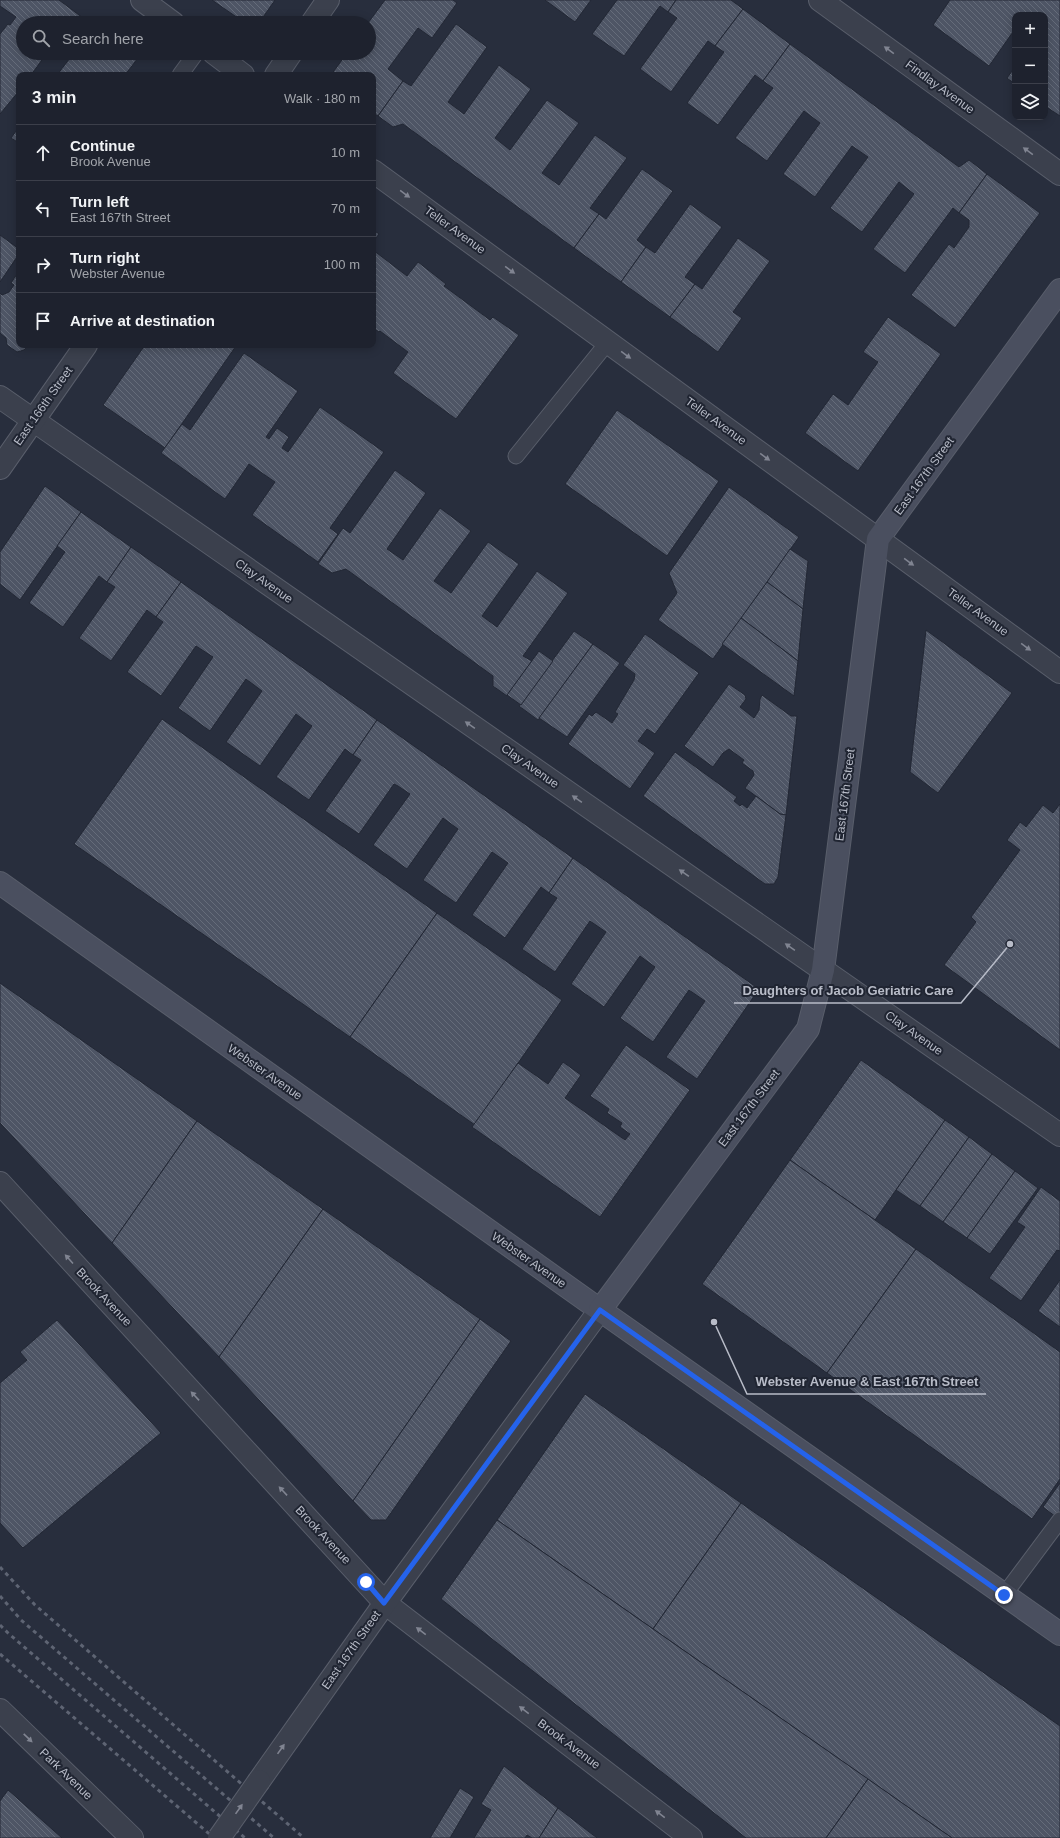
<!DOCTYPE html>
<meta charset="utf-8">
<style>
body{margin:0;font-family:Arial,sans-serif;background:#262a36;color:#f1f3f6}
.controls{position:absolute;right:12px;top:12px;display:grid;overflow:hidden;border-radius:8px;box-shadow:0 2px 10px #0003}
.controls button{width:36px;height:36px;display:grid;place-items:center;padding:0;border:0;border-bottom:1px solid #3c3f4a;background:#1e222e;color:#f1f3f6;font:20px sans-serif}
.stop{position:absolute;width:12px;height:12px;margin:-9px;border:3px solid #2563eb;border-radius:50%;background:#fff}
.stop.end{background:#2563eb;border-color:#fff;box-shadow:0 1px 4px #0008}
.list{margin:0;padding:0;list-style:none}
h2{display:flex;justify-content:space-between;align-items:center;height:52px;margin:0;padding:0 16px;font-size:17px}
h2 small{font-size:13px;font-weight:400;color:#a1a4aa}
.list li{display:grid;grid-template-columns:26px 1fr auto;gap:12px;align-items:center;box-sizing:border-box;height:56px;padding:0 16px;border-top:1px solid #3c3f4a}
.list b{display:block;font-size:15px;white-space:nowrap}
.list p{margin:0;font-size:13px;white-space:nowrap;color:#a1a4aa}
.list em{font-size:13px;font-style:normal;color:#a1a4aa}
.icon{flex:none;width:22px;height:22px;fill:none;stroke:currentColor;stroke-width:2;stroke-linecap:round;stroke-linejoin:round}
.map{position:relative;flex:none;width:1060px;height:1838px;overflow:hidden}
.search{position:absolute;background:#1e222e;box-shadow:0 2px 10px #0003;left:16px;top:16px;width:360px;height:44px;display:flex;align-items:center;gap:10px;box-sizing:border-box;padding:0 14px;border-radius:22px;color:#a1a4aa;font-size:15px}
.panel{position:absolute;background:#1e222e;box-shadow:0 2px 10px #0003;left:16px;top:72px;width:360px;height:276px;border-radius:8px}
.map>svg:first-child{display:block}
</style>
<div class="map">
<svg width="1060" height="1838" viewBox="0 0 1060 1838">
<defs>
<pattern id="building-back-hatch" width="6" height="6" patternUnits="userSpaceOnUse"><rect width="6" height="6" fill="#4e5565"/><path d="M-1 5l2 2M0 0l6 6M5-1l2 2" fill="none" stroke="#656c7a"/></pattern>
</defs>
<rect width="100%" height="100%" fill="#282e3d"/>
<g fill="url(#building-back-hatch)" stroke="#222734">
<polygon points="0,0 59,0 83,18 79,23 23,23 23,53 47,53 31,75 19,75 19,91 0,114 0,34 8,24 10,25 16,17 0,6"/>
<polygon points="212,0 275,0 259,23 245,23"/>
<polygon points="385,0 453,0 457,3 432,38 418,28 388,69 403,81 378,116 373,113 373,75 331,75 347,53 369,53 368,23"/>
<polygon points="545,0 591,0 575,22"/>
<polygon points="617,0 676,0 668,12 660,6 624,56 592,34"/>
<polygon points="676,0 731,0 743,9 715,46 708,41 671,92 640,69 677,18 668,12"/>
<polygon points="950,0 1060,0 1060,116 1045,106 1045,15 1015,15 1015,29 989,66 933,25"/>
<polygon points="743,9 790,44 763,81 755,75 718,125 687,103 724,52 715,46"/>
<polygon points="83,18 90,23 79,23"/>
<polygon points="456,24 487,47 448,102 464,114 499,65 531,89 495,138 510,150 547,100 579,123 542,173 559,185 595,135 627,158 590,208 599,214 574,248 403,124 393,127 378,116 403,81 411,86"/>
<polygon points="790,44 959,167 969,160 987,174 959,213 953,208 905,273 873,249 914,194 899,182 862,232 830,208 868,157 852,146 815,197 783,174 820,123 804,111 767,161 735,138 773,88 763,81"/>
<polygon points="63,53 131,53 138,58 125,75 57,75 70,58"/>
<polygon points="1015,67 1015,84 1007,78"/>
<polygon points="19,127 19,143 11,138"/>
<polygon points="642,169 673,191 637,240 646,247 621,282 574,248 599,214 606,219"/>
<polygon points="987,174 1040,213 955,328 911,295 949,244 954,248 969,227 969,220 959,213"/>
<polygon points="690,204 722,227 685,277 695,284 670,317 621,282 646,247 655,253"/>
<polygon points="373,230 379,234 373,242"/>
<polygon points="0,235 19,249 19,254 0,282"/>
<polygon points="738,238 770,261 733,312 742,318 718,352 670,317 695,284 702,289"/>
<polygon points="373,250 407,276 418,262 446,284 444,286 490,320 493,317 519,335 456,419 393,373 408,352 380,331 379,332 373,328"/>
<polygon points="19,271 19,345 28,345 24,350 17,352 7,345 6,338 0,333 0,293 2,295 9,292 14,285 11,283"/>
<polygon points="888,317 941,354 858,471 805,433 833,394 848,405 878,362 863,352"/>
<polygon points="145,345 236,346 165,448 103,405"/>
<polygon points="244,353 298,391 266,437 269,439 277,428 289,437 282,448 288,452 320,407 384,452 330,528 338,534 318,562 252,515 275,482 249,464 225,499 161,453 182,424 190,430"/>
<polygon points="617,410 719,481 667,556 565,484"/>
<polygon points="395,470 426,493 387,549 403,560 440,508 471,531 434,581 451,593 488,542 519,564 482,616 497,627 537,571 568,593 523,656 532,661 507,696 493,686 493,676 346,569 332,573 318,564 343,528 350,533"/>
<polygon points="45,486 81,512 20,600 0,584 0,552"/>
<polygon points="729,487 799,537 713,659 658,620 677,593 669,573"/>
<polygon points="81,512 131,547 107,582 99,576 63,627 29,603 65,552 57,546"/>
<polygon points="131,547 181,582 156,617 147,610 111,661 79,638 115,587 107,582"/>
<polygon points="790,549 808,561 803,609 767,582"/>
<polygon points="181,582 377,720 353,755 345,749 309,800 276,777 312,726 296,714 260,766 226,742 262,691 246,679 210,731 178,708 213,657 196,646 161,696 127,672 163,622 156,617"/>
<polygon points="767,582 803,609 798,661 741,618"/>
<polygon points="741,618 798,661 794,696 722,644"/>
<polygon points="926,630 1012,693 938,793 910,772"/>
<polygon points="574,631 593,644 538,720 519,706"/>
<polygon points="645,634 699,673 655,734 647,729 638,741 655,753 630,789 568,744 589,714 592,716 596,712 612,723 618,714 615,712 634,680 635,674 623,665"/>
<polygon points="593,644 620,663 567,737 539,718"/>
<polygon points="539,651 553,661 521,705 507,695"/>
<polygon points="729,684 745,695 746,699 740,707 754,718 759,710 760,699 762,695 791,716 797,716 786,815 780,814 745,788 754,775 753,771 742,763 744,760 729,749 723,753 713,767 684,746"/>
<polygon points="162,719 437,913 350,1037 74,844"/>
<polygon points="377,720 573,858 549,893 541,887 505,938 472,915 508,863 492,852 456,903 423,880 458,829 443,818 407,869 373,845 410,794 398,786 394,784 359,834 325,811 361,760 353,755"/>
<polygon points="675,752 737,797 734,801 740,806 742,804 747,808 756,796 780,814 786,815 778,877 774,884 765,884 643,796"/>
<polygon points="1060,804 1060,1050 944,965 976,922 971,917 1020,850 1007,840 1020,822 1026,827 1043,805 1053,813"/>
<polygon points="573,858 759,989 697,1079 666,1057 705,1001 689,990 653,1042 620,1018 655,967 640,956 604,1007 571,984 606,932 590,921 555,972 522,949 557,898 549,893"/>
<polygon points="437,913 562,1000 475,1125 350,1037"/>
<polygon points="0,983 197,1121 112,1243 0,1123"/>
<polygon points="626,1045 690,1090 600,1217 472,1127 518,1063 548,1084 563,1062 581,1075 565,1098 625,1140 630,1134 620,1127 622,1123 607,1113 609,1109 590,1096"/>
<polygon points="861,1060 945,1120 875,1220 790,1160"/>
<polygon points="945,1120 969,1137 920,1206 896,1190"/>
<polygon points="197,1121 323,1209 219,1357 112,1243"/>
<polygon points="969,1137 992,1154 943,1222 920,1206"/>
<polygon points="992,1154 1015,1171 967,1238 943,1222"/>
<polygon points="790,1160 916,1249 827,1373 702,1284"/>
<polygon points="1015,1171 1038,1188 990,1254 967,1238"/>
<polygon points="1041,1187 1060,1201 1060,1251 1057,1250 1021,1301 989,1278 1025,1227 1017,1222"/>
<polygon points="323,1209 480,1319 353,1501 219,1357"/>
<polygon points="916,1249 1060,1352 1060,1479 1032,1519 827,1373"/>
<polygon points="1060,1280 1060,1327 1038,1311"/>
<polygon points="480,1319 511,1341 386,1520 371,1520 353,1501"/>
<polygon points="57,1320 161,1433 23,1548 0,1523 0,1383 27,1360 20,1352"/>
<polygon points="585,1394 741,1503 653,1629 497,1520"/>
<polygon points="1060,1483 1060,1520 1043,1507"/>
<polygon points="741,1503 1060,1726 1060,1838 952,1838 653,1629"/>
<polygon points="497,1520 868,1779 826,1838 746,1838 441,1599"/>
<polygon points="504,1766 558,1808 539,1838 532,1838 527,1835 525,1838 474,1838 491,1810 481,1804"/>
<polygon points="868,1779 952,1838 826,1838"/>
<polygon points="460,1788 474,1797 450,1838 430,1838"/>
<polygon points="8,1790 62,1838 0,1838 0,1801"/>
<polygon points="558,1808 597,1838 539,1838"/>
</g>
<g fill="none" stroke-linecap="round" stroke-linejoin="round">
<defs>
<g id="lane">
<polyline points="180,75 196,53"/>
<polyline points="516,456 608,342"/>
<polyline points="1004,1595 1060,1520"/>
</g>
<g id="street">
<polyline points="142,0 173,23"/>
<polyline points="820,0 1060,174"/>
<polyline points="312,23 328,0"/>
<polyline points="214,53 243,75"/>
<polyline points="276,75 291,53"/>
<polyline points="373,171 1060,672"/>
<polyline points="0,397 1060,1135"/>
<polyline points="0,468 86,345"/>
<polyline points="0,1183 385,1603 691,1838"/>
<polyline points="0,1710 132,1838"/>
<polyline points="259,1781 385,1603 600,1310"/>
</g>
<g id="secondary">
<polyline points="0,883 600,1310 1060,1634"/>
<polyline points="600,1310 808,1029 823,970 878,539 1060,290"/>
</g>
</defs>
<use href="#lane" stroke="#595e6b" stroke-width="17"/>
<use href="#street" stroke="#595e6b" stroke-width="24"/>
<use href="#secondary" stroke="#595e6b" stroke-width="24"/>
<use href="#lane" stroke="#3b404d" stroke-width="15"/>
<use href="#street" stroke="#3b404d" stroke-width="22"/>
<use href="#secondary" stroke="#4a4f5f" stroke-width="22"/>
<g stroke="#5e6473" stroke-width="3" stroke-dasharray="4 4" stroke-linecap="butt">
<polyline points="0,1567 35,1605 304,1838"/>
<polyline points="0,1596 21,1620 274,1838"/>
<polyline points="0,1625 8,1633 245,1838"/>
<polyline points="0,1654 214,1838"/>
</g>
<defs>
<polyline id="street-bridge" points="219,1838 259,1781"/>
</defs>
<use href="#street-bridge" stroke="#595e6b" stroke-width="24" stroke-linecap="butt"/>
<use href="#street-bridge" stroke="#3b404d" stroke-width="22"/>
</g>
<defs><path id="oneway-solid" d="M-6-.8H1V-3.2L6.5 0L1 3.2V.8H-6Z"/></defs>
<g fill="#808491">
<use href="#oneway-solid" transform="translate(889 50) rotate(-144)"/>
<use href="#oneway-solid" transform="translate(1028 151) rotate(-144)"/>
<use href="#oneway-solid" transform="translate(405 194) rotate(36)"/>
<use href="#oneway-solid" transform="translate(510 270) rotate(36)"/>
<use href="#oneway-solid" transform="translate(626 355) rotate(36)"/>
<use href="#oneway-solid" transform="translate(765 457) rotate(36)"/>
<use href="#oneway-solid" transform="translate(909 562) rotate(36)"/>
<use href="#oneway-solid" transform="translate(1026 647) rotate(36)"/>
<use href="#oneway-solid" transform="translate(470 725) rotate(-145)"/>
<use href="#oneway-solid" transform="translate(577 799) rotate(-145)"/>
<use href="#oneway-solid" transform="translate(684 873) rotate(-145)"/>
<use href="#oneway-solid" transform="translate(790 947) rotate(-145)"/>
<use href="#oneway-solid" transform="translate(69 1259) rotate(-132)"/>
<use href="#oneway-solid" transform="translate(195 1396) rotate(-133)"/>
<use href="#oneway-solid" transform="translate(283 1491) rotate(-133)"/>
<use href="#oneway-solid" transform="translate(421 1631) rotate(-143)"/>
<use href="#oneway-solid" transform="translate(524 1710) rotate(-143)"/>
<use href="#oneway-solid" transform="translate(28 1738) rotate(44)"/>
<use href="#oneway-solid" transform="translate(281 1749) rotate(-55)"/>
<use href="#oneway-solid" transform="translate(239 1809) rotate(-55)"/>
<use href="#oneway-solid" transform="translate(660 1814) rotate(-143)"/>
</g>
<g fill="none" stroke-linecap="round" stroke-linejoin="round">
<polyline stroke="#2563eb" stroke-width="5" points="366,1582 384,1603 600,1310 1004,1595"/>
</g>
<g text-anchor="middle" stroke-width="4" stroke-linejoin="round" paint-order="stroke">
<g font-size="12" fill="#b8bcc8" stroke="#202532">
<text transform="translate(940 87) rotate(36)" y="4">Findlay Avenue</text>
<text transform="translate(455 230) rotate(36)" y="4">Teller Avenue</text>
<text transform="translate(43 406) rotate(-55)" y="4">East 166th Street</text>
<text transform="translate(716 421) rotate(36)" y="4">Teller Avenue</text>
<text transform="translate(924 476) rotate(-54)" y="4">East 167th Street</text>
<text transform="translate(264 581) rotate(35)" y="4">Clay Avenue</text>
<text transform="translate(978 612) rotate(36)" y="4">Teller Avenue</text>
<text transform="translate(530 766) rotate(35)" y="4">Clay Avenue</text>
<text transform="translate(845 795) rotate(-83)" y="4">East 167th Street</text>
<text transform="translate(914 1033) rotate(35)" y="4">Clay Avenue</text>
<text transform="translate(265 1072) rotate(35)" y="4">Webster Avenue</text>
<text transform="translate(749 1108) rotate(-53)" y="4">East 167th Street</text>
<text transform="translate(529 1260) rotate(35)" y="4">Webster Avenue</text>
<text transform="translate(104 1297) rotate(47)" y="4">Brook Avenue</text>
<text transform="translate(323 1535) rotate(47)" y="4">Brook Avenue</text>
<text transform="translate(351 1650) rotate(-55)" y="4">East 167th Street</text>
<text transform="translate(569 1744) rotate(37)" y="4">Brook Avenue</text>
<text transform="translate(66 1774) rotate(44)" y="4">Park Avenue</text>
</g>
</g>
<path fill="none" stroke="#b8bcc8" stroke-width="1.5" d="M1010 944L961 1003H734M714 1322L747 1394H986"/>
<g fill="#b8bcc8" stroke="#202532" stroke-width="1.5">
<circle cx="1010" cy="944" r="4"/>
<circle cx="714" cy="1322" r="4"/>
</g>
<g font-size="13" text-anchor="middle" font-weight="bold" fill="#b8bcc8" stroke="#202532" stroke-width="4" stroke-linejoin="round" paint-order="stroke">
<text x="848" y="995">Daughters of Jacob Geriatric Care</text>
<text x="867" y="1386">Webster Avenue &amp; East 167th Street</text>
</g>
</svg>
<div class="controls">
<button>+</button>
<button>−</button>
<button><svg class="icon" aria-label="layers" viewBox="0 0 24 24"><path d="M12 4l9 5-9 5-9-5zM3 14l9 5 9-5"/></svg></button>
</div>
<div class="stop" style="left:366px;top:1582px"></div>
<div class="stop end" style="left:1004px;top:1595px"></div>
<div class="search"><svg class="icon" aria-label="search" viewBox="0 0 24 24"><circle cx="10" cy="10" r="6"/><path d="M15 15l6 6"/></svg>Search here</div>
<section class="panel">
<h2>3 min<small>Walk · 180 m</small></h2>
<ul class="list">
<li><svg class="icon" aria-label="ahead" viewBox="0 0 24 24"><path d="M12 20V5M6 11l6-6 6 6"/></svg><div><b>Continue</b><p>Brook Avenue</p></div><em>10 m</em></li>
<li><svg class="icon" aria-label="left" viewBox="0 0 24 24"><path d="M17 20v-9H6M10 6l-5 5 5 5"/></svg><div><b>Turn left</b><p>East 167th Street</p></div><em>70 m</em></li>
<li><svg class="icon" aria-label="right" viewBox="0 0 24 24"><path d="M7 20v-9h11M14 6l5 5-5 5"/></svg><div><b>Turn right</b><p>Webster Avenue</p></div><em>100 m</em></li>
<li><svg class="icon" aria-label="arrive" viewBox="0 0 24 24"><path d="M6 21V4h12l-3 4 3 4H6"/></svg><div><b>Arrive at destination</b></div></li>
</ul>
</section>
</div>
